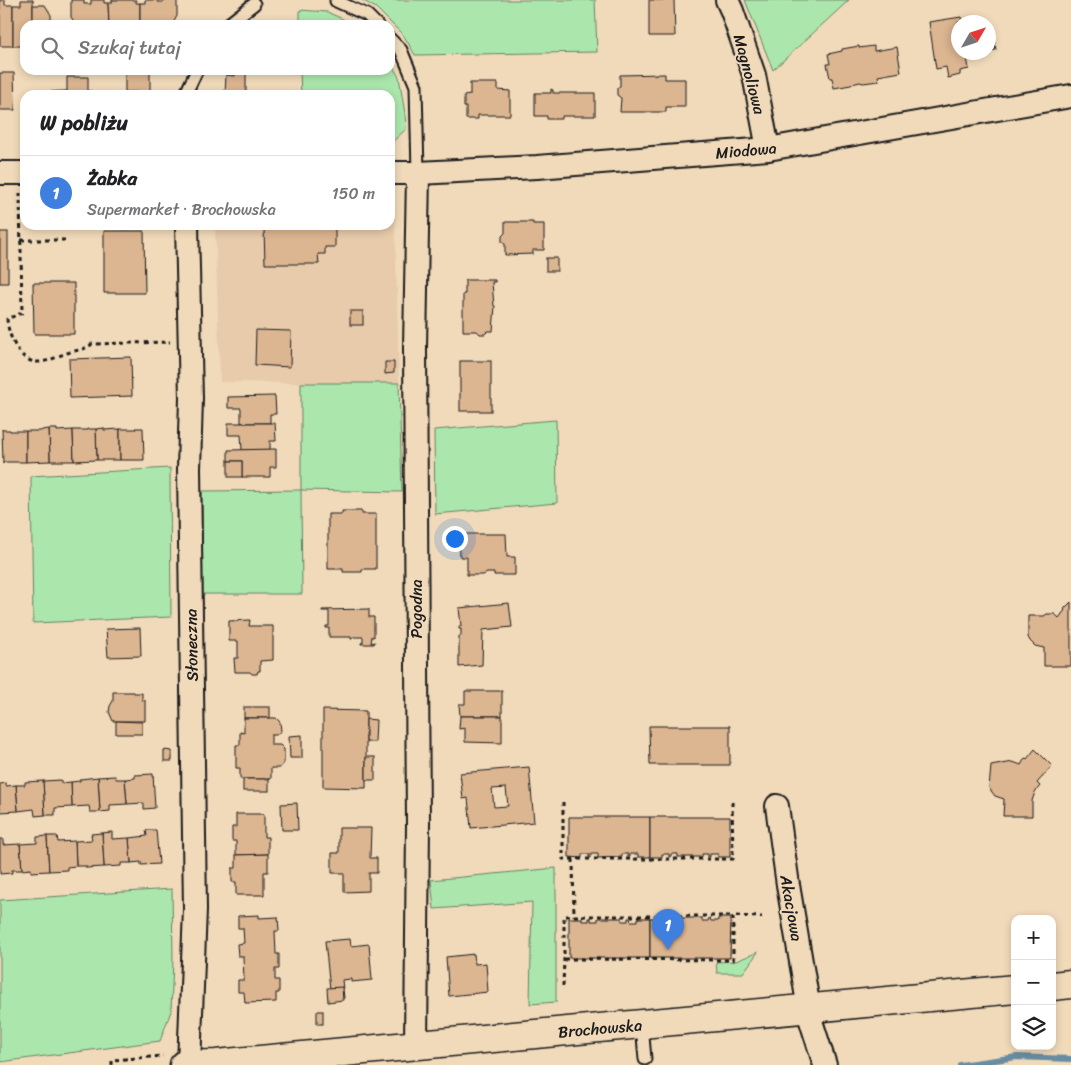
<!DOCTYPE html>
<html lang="pl">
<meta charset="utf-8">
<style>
body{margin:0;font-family:Sriracha,sans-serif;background:#f2f2f2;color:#202124}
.controls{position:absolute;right:15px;bottom:15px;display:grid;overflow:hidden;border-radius:10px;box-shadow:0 2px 8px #0003}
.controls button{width:45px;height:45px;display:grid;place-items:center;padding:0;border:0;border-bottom:1px solid #e0e0e0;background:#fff;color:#202124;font:25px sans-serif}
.compass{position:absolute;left:951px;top:15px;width:45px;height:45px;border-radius:50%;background:#fff;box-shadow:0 2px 8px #0003;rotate:51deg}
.you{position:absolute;left:454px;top:538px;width:18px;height:18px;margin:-12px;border:4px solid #fff;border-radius:50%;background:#1a73e8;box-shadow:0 0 0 8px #1a73e833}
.badge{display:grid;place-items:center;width:32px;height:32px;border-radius:50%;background:#0b8043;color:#fff;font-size:16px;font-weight:700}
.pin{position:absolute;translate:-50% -41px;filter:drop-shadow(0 1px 2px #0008)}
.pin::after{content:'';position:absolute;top:26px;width:18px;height:15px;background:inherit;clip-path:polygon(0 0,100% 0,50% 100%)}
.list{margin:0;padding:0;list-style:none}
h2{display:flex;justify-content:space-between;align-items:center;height:65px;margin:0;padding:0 20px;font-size:21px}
h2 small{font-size:16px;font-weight:400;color:#757577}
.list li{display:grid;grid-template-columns:32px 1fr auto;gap:15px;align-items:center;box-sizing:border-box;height:75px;padding:0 20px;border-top:1px solid #e0e0e0}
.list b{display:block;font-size:19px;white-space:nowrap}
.list p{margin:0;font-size:16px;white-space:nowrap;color:#757577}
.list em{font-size:16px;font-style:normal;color:#757577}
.icon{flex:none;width:28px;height:28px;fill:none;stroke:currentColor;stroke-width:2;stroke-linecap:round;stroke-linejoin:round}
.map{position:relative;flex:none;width:1071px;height:1065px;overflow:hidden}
.search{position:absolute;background:#fff;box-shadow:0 2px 8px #0003;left:20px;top:20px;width:375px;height:55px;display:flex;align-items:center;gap:12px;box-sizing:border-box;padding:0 18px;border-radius:15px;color:#757577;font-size:19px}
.panel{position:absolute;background:#fff;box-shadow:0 2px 8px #0003;left:20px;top:90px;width:375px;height:140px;border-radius:15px}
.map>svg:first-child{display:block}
</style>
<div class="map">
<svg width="1071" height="1065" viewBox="0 0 1071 1065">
<rect width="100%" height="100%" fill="#f1daba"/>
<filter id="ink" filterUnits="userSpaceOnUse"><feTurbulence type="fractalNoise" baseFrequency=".02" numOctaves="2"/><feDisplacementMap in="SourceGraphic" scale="10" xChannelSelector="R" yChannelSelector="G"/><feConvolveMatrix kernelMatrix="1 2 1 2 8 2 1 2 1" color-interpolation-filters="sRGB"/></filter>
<g filter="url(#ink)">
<polygon fill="#e7cbab" points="390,211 395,211 399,383 301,383 220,382 215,225 390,225"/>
<g fill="#abe7ad" stroke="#648264">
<polygon points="362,0 595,0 597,52 415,55 404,36 376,8"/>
<polygon points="745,0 849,0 773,70"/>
<polygon points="300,10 327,12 356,25 300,25"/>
<polygon points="390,62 399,77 405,114 406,129 390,144 390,95 301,95 300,70 390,70"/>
<polygon points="301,383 399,383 402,492 301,490 302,594 203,594 202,491 301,490"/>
<polygon points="556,420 557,503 435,514 434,430"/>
<polygon points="170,468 171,617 33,623 31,476"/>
<polygon points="556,868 556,1002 530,1004 532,902 434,909 431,880"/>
<polygon points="172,889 173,960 171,1011 160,1041 0,1062 0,900"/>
<polygon points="758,952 743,973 717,973 716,962 736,961"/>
</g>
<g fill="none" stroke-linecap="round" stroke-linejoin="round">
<polyline stroke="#688da2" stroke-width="6" points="960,1065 1017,1057 1071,1059"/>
</g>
<g fill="#dcb591" stroke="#1c1c1c" fill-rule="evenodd">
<polygon points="0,0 5,0 5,5 13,5 13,46 0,46"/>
<polygon points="21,0 33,0 33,25 25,25 25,46 13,46 13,5 21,5"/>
<polygon points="71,0 84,0 84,4 91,4 91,0 104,0 104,3 108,3 109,25 76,25 71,17"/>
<polygon points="112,0 136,0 136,3 140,3 140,25 109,25 108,3 112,3"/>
<polygon points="145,0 157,0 158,2 163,2 163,0 177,0 177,16 172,25 140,25 140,3 145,3"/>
<polygon points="649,0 674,0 675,36 649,36"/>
<polygon points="33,5 45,5 51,15 51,25 33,25"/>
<polygon points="961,17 962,22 958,22 958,52 966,52 969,69 960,71 960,75 948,78 946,67 936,69 929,22"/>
<polygon points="992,27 996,50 988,51 988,28"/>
<polygon points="859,46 859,48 874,46 874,51 897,47 901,72 878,76 879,81 863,83 860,82 852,84 851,85 834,88 832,78 830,78 827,64 830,64 828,54 842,51 842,49"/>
<rect x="125" y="70" width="25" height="22"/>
<polygon points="235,70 246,70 246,95 225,95 226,75 235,76"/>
<polygon points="0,73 14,73 15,110 0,110"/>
<polygon points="665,74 665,79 685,79 685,107 666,107 666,112 620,112 621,98 617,95 617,88 620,86 620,75"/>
<polygon points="67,77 88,77 88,91 92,91 92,95 39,95 39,92 67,91"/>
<polygon points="470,83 498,83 498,90 510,91 510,115 478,115 478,119 466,119 466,107 464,107 464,96 470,95"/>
<polygon points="551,89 553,90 553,93 595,93 595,116 562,116 562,119 547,119 547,116 535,116 535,93 551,93"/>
<polygon points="505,222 533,222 533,224 544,224 544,250 533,250 533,254 505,255 505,244 502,242 502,236 505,233"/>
<polygon points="335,227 335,247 325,247 325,254 318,254 319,264 265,264 264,228"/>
<polygon points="104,231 144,231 145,293 104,293"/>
<rect x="0" y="232" width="8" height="51"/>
<rect x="546" y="258" width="11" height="13"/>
<polygon points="465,280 495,280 495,282 492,282 494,306 495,306 493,331 488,331 485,334 480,334 477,331 463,331 463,294 465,294"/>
<polygon points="33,283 74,283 74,334 34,334"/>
<rect x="350" y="311" width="13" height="14"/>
<polygon points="256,330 291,331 290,367 255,365"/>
<polygon points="131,357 132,396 70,398 69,359"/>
<rect x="460" y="361" width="31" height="50"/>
<polygon points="385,362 394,362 394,373 385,374"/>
<polygon points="275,396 276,414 270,414 270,423 241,423 241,408 228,408 228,397"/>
<polygon points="228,423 275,423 276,441 270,441 270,450 242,450 241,435 228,435"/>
<polygon points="104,428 104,430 120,429 120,460 97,460 96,429"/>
<polygon points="135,428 143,428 144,460 120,460 120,429 136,429"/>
<polygon points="2,429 3,430 10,430 10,431 26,431 26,462 4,462 3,464"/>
<polygon points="49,429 57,429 57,431 73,430 74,461 50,461"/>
<polygon points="49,429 50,461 26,462 26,431 41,431 42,430"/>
<polygon points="88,429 96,429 97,460 74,461 73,430 88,430"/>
<polygon points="276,449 276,467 270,467 270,477 242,477 242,461 228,461 228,450"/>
<rect x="228" y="461" width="14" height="16"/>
<polygon points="342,511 362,511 362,514 376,514 376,569 362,569 362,572 343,572 343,569 328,569 328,514 342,514"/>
<polygon points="459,534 506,534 507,557 515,557 515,575 494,575 494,573 487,573 483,575 467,575 467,557 460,557"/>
<polygon points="1071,602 1071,666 1044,666 1044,648 1035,646 1030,641 1028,637 1028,616 1044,616 1047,614 1055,614 1059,618 1065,610 1064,609"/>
<polygon points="509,603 512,627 483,630 482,665 459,667 459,636 461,636 461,629 459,629 459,626 461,626 459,608"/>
<polygon points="369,609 369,617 374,617 374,637 372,636 371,643 375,642 374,644 361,644 361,643 363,642 363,637 353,637 352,639 351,639 351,637 329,637 329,628 326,628 326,626 329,626 329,611 322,611 322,610"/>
<polygon points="250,620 249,626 273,626 273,660 260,661 260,671 258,671 257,674 252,674 250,672 235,672 234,658 238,658 238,641 229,641 229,621"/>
<polygon points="140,628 141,656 108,657 106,629"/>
<polygon points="465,691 502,691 502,716 460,716 459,704 465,704"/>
<polygon points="113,692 134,692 134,693 142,693 142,700 145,700 145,721 113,721 109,712 110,706 113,701"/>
<rect x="244" y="707" width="26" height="11"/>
<polygon points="323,710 366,711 366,788 323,787"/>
<polygon points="460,716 502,716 502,743 465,742 465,728 459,729"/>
<polygon points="244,718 276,718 280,722 281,731 276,735 271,735 271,745 280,745 284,749 284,763 280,768 271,768 271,779 240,779 240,768 236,768 236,745 240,745 240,732 244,733"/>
<polygon points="366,719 376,720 375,742 366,742"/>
<polygon points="116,721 142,722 142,734 116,734"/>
<polygon points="649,726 730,726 730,765 650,765"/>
<polygon points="302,735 302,758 290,758 289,736"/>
<polygon points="1035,749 1052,766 1037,783 1040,786 1035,792 1032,801 1032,816 1003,816 1004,799 995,796 989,788 991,766 1013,762 1021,765 1025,758 1027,759"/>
<polygon points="164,750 172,751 172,761 164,761"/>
<rect x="366" y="757" width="9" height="23"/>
<path d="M529,767L534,822L471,828L468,798L463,799L460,773ZM506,788L508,806L494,807L492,789Z"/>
<polygon points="153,774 155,808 144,809 144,803 127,804 125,779 135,778 135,775"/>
<polygon points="115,776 116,779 125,779 127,804 110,805 110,811 100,812 98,777"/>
<polygon points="98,777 100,812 90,812 89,806 72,807 71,782 80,781 80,779"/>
<rect x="243" y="779" width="26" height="12"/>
<polygon points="61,780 61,783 71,782 72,807 55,808 55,815 45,815 43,781"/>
<polygon points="43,781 45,815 35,816 34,809 18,811 16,785 25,785 25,782"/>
<polygon points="6,783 6,786 16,785 18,811 0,812 0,818 0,784"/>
<polygon points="297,803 298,830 282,830 281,804"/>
<polygon points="236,814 264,814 264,837 268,837 268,854 236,855 236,841 232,841 232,827 236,827"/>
<polygon points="569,817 650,817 650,857 638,857 638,854 630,854 630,857 628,857 628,854 622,854 622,857 598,858 598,854 591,854 591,858 589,857 589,854 582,854 582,858 569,857"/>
<polygon points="650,817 730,817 730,857 718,857 718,854 710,854 710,857 708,857 708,854 702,854 702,857 678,857 678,854 671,854 671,857 669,857 669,854 662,854 662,857 650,857"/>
<polygon points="339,828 371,828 370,858 377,858 377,873 369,873 369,891 344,892 344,873 332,873 332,853 339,853"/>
<polygon points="146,830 156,830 159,864 141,865 141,862 131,863 129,838 147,836"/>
<polygon points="112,832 112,839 129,838 131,863 121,863 121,866 104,867 102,833"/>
<polygon points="102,833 104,867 86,868 86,866 76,866 75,841 92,840 91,834"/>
<polygon points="47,836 49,871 31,872 31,869 22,870 20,844 37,843 37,837"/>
<polygon points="47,836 57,836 58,842 75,841 76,866 67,867 67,870 49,871"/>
<polygon points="0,839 3,839 3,845 20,844 22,870 12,870 12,873 0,874"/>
<polygon points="268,854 268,872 264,872 264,895 236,895 236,882 232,882 232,868 236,868 236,855"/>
<polygon points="259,915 259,918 278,917 279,931 275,931 276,954 279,954 279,969 275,969 275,980 279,980 279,993 276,993 276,1002 245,1003 244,992 238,992 238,980 244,980 243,956 238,956 237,944 244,943 243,928 238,928 238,916"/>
<polygon points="569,918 582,918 582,921 589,921 589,918 591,918 591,921 598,921 598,918 622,918 622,921 628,921 628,918 630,918 631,921 638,921 638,918 650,918 650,958 569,958"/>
<polygon points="650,918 662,918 662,921 669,921 669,918 671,918 672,921 678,921 678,918 702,918 702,921 708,921 709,918 710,918 711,921 718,921 718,918 731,918 730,958 650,958"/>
<polygon points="350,939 351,946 369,944 372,980 351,982 351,979 342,980 344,998 331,999 325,941"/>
<polygon points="474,954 475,964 486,963 488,992 449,996 446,957"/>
<polygon points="342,987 343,1000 328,1002 327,988"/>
<rect x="317" y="1011" width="6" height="13"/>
</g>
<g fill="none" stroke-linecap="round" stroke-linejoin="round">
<defs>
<g id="service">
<polyline points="336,1 367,15 377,25"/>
<polyline points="227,25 254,4"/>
<polyline points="390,39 401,50 416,86 418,173"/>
<polyline points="187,95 187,91 197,70"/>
<polyline points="642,1025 645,1059"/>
</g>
<g id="minor">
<polyline points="727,0 732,11 754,75 768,149"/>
<polyline points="0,173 25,173"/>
<polyline points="390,173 418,173 537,167 768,149 1071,96"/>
<polyline points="187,225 191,398 189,469 195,909 189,1065"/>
<polyline points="777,806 788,885 811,1021 825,1065"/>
<polyline points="416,1046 418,824 415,348 418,173"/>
</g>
<g id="tertiary">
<polyline points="1052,986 1071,984"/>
<polyline points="184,1065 216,1064 1015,989"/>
</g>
</defs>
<use href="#service" stroke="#1c1c1c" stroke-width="15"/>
<use href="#minor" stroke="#1c1c1c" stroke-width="26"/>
<use href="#tertiary" stroke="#1c1c1c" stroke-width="31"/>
<g stroke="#1c1c1c" stroke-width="3" stroke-dasharray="4 4" stroke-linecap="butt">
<path d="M20,193L22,313L7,319C8,334 18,361 36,362C47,363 57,356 67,353C76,350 85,350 92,344L170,342"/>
<polyline points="21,240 67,240"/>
<polyline points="563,802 563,859 733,859 732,801"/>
<polyline points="573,859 574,916"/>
<polyline points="564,959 733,960 733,916 762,917"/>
<polyline points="563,986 564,959 564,916 733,916"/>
<polyline points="112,1065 112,1060 163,1056"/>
</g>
<use href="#service" stroke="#f1daba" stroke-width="11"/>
<use href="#minor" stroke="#f1daba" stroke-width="22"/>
<use href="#tertiary" stroke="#f1daba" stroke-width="28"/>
</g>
</g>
<g text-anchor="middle" stroke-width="4" stroke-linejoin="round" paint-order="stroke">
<g font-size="16" fill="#1c1c1c" stroke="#f1daba">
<text transform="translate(750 74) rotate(75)" y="6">Magnoliowa</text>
<text transform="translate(746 150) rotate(-5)" y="6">Miodowa</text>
<text transform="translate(416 609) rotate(-90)" y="6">Pogodna</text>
<text transform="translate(191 645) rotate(-91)" y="6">Słoneczna</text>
<text transform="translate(792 908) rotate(80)" y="6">Akacjowa</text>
<text transform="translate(600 1028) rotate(-5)" y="6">Brochowska</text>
</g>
</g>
</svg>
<div class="controls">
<button>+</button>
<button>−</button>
<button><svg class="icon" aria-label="layers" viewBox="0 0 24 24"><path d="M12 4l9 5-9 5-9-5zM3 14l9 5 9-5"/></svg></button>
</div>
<svg class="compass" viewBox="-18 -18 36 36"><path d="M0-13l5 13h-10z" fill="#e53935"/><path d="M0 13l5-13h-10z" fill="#757577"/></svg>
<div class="you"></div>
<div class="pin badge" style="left:668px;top:950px;background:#3f7fe0">1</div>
<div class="search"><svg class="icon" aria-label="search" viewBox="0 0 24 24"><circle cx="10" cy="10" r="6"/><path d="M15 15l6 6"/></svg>Szukaj tutaj</div>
<section class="panel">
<h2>W pobliżu<small></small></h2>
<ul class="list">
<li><span class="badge" style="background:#3f7fe0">1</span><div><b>Żabka</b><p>Supermarket · Brochowska</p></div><em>150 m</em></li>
</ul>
</section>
</div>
